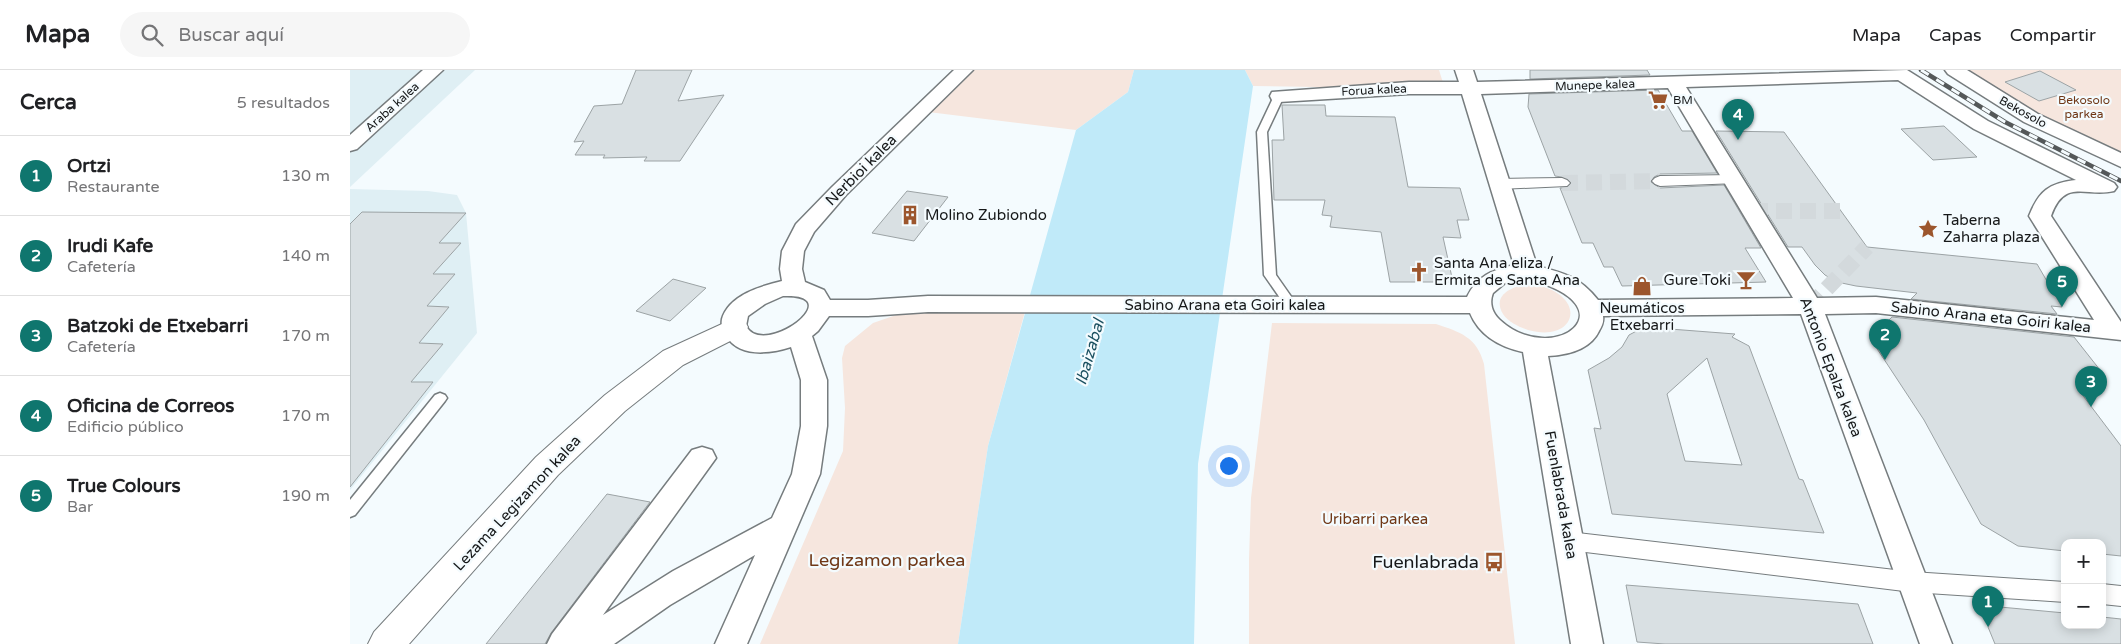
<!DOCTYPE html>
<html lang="es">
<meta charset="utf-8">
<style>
body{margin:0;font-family:"Varela Round",sans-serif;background:#f6f6f6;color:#202124}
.controls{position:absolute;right:15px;bottom:15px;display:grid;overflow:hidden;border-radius:10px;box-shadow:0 2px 12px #0003}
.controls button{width:45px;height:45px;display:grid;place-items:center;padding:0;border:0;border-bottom:1px solid #e0e0e0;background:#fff;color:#202124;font:25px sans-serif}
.you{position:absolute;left:878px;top:395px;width:18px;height:18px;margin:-12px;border:4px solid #fff;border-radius:50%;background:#1a73e8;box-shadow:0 0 0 8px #1a73e833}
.badge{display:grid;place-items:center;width:32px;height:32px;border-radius:50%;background:#0f766e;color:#fff;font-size:16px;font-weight:700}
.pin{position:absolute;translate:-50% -41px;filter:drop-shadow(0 1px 2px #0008)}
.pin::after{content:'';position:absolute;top:26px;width:18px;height:15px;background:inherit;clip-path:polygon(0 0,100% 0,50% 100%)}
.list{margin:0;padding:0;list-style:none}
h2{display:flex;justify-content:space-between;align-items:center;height:65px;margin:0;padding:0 20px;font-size:21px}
h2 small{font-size:16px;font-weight:400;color:#757577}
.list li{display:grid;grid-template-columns:32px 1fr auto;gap:15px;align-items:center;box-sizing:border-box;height:80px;padding:0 20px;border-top:1px solid #e0e0e0}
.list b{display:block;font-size:19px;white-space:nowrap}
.list p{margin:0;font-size:16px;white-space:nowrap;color:#757577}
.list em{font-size:16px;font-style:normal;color:#757577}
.icon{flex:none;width:28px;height:28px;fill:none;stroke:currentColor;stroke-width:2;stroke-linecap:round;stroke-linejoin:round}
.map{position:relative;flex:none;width:1771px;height:574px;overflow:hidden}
header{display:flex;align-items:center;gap:30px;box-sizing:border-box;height:70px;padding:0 25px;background:#fff;border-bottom:1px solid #e0e0e0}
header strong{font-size:24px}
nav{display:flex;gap:28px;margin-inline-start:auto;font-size:18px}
.search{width:350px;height:45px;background:#f6f6f6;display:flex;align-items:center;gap:12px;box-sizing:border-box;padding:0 18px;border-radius:28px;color:#757577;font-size:19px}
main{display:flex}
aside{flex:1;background:#fff}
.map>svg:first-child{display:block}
</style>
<header>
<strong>Mapa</strong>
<div class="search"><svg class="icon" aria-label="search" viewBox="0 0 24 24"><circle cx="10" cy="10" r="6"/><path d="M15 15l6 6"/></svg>Buscar aquí</div>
<nav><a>Mapa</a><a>Capas</a><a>Compartir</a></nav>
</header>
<main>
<aside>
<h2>Cerca<small>5 resultados</small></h2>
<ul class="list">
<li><span class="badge">1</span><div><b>Ortzi</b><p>Restaurante</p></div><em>130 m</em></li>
<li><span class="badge">2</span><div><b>Irudi Kafe</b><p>Cafetería</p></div><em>140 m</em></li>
<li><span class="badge">3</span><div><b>Batzoki de Etxebarri</b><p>Cafetería</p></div><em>170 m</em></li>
<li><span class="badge">4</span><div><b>Oficina de Correos</b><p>Edificio público</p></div><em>170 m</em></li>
<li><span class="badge">5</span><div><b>True Colours</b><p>Bar</p></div><em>190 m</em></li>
</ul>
</aside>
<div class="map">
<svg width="1771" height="574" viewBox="0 0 1771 574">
<rect width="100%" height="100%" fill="#f4fbfe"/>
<g fill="#dfeff4">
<polygon points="0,0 125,0 0,117"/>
<polygon points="0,119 78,121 107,125 116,143 127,263 0,420"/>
</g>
<g fill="#f6e6de">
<polygon points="614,0 784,0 778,22 726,60 570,41"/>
<polygon points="895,0 1089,0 1095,19 903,16"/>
<polygon points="1597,0 1771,0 1771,95"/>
<path d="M1180,214C1239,222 1229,274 1178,260C1169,257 1158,252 1153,244C1141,224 1164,216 1180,214Z"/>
<polygon points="578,234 676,238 638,376 608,574 410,574 493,381 495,338 492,288 495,276 523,253"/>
<path d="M922,253L1086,254C1110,262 1127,267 1134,294L1165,574H899V490L901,428Z"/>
</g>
<polygon fill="#c0eaf9" points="784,0 895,0 903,16 848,394 844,574 608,574 638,376 726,60 778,22"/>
<g fill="#d9e0e3" stroke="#9ca3a5" fill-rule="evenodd">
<polygon points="286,0 342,0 328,31 374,25 330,91 294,91 297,87 253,88 255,85 225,85 234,71 224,72 244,36 272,34"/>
<polygon points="1180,0 1297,0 1300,5 1180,9"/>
<polygon points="1690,1 1726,20 1689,31 1655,12"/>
<polygon points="1308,20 1332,61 1342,61 1367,103 1310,104 1304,107 1301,112 1310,118 1374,115 1411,178 1395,178 1416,212 1272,216 1263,197 1254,197 1243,173 1232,173 1210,118 1217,118 1222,113 1218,108 1205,106 1178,37 1179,24"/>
<polygon points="932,35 975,35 976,46 1045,47 1058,117 1110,118 1119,150 1107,150 1111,168 1093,167 1103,212 1040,212 1031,162 980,157 982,146 972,145 975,130 924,130 922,70 934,70"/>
<polygon points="1594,56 1627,87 1583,90 1551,59"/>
<polygon points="1366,61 1434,62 1517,177 1687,194 1712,237 1701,236 1707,244 1561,229 1567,223 1506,216 1487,212 1475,205 1465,195 1452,177 1438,177"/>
<polygon points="557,121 598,127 564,171 522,163"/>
<polygon points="12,142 116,143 89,173 111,173 83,204 105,204 77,236 99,237 69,273 93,274 61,312 83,312 0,417 0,154"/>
<polygon points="323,209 356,218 320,251 286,241"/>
<polygon points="1542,247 1724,267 1750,300 1731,323 1771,376 1771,486 1752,484 1752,473 1715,473 1715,481 1668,476 1631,454 1574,350 1520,268"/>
<path d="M1294,257L1385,264L1382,267L1399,276L1449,409L1453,410L1474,463L1262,444L1244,358L1251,359L1238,300L1259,288L1272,277L1279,265ZM1357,288L1392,395L1335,391L1317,324Z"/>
<polygon points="257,424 300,432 201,563 195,574 136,574"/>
<polygon points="1276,515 1508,534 1523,574 1315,574 1287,572"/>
<polygon points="1650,537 1715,543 1715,555 1752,555 1752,547 1771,549 1771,574 1645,574 1638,557"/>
</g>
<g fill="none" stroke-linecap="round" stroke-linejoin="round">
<g stroke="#d3d9dc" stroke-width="16" stroke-dasharray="16 8" stroke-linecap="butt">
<polyline points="1212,113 1310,111"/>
<polyline points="1402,141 1491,141"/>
<polyline points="1460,236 1517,177"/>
</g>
<defs>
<g id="service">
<polygon points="929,23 934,26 917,62 926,205 947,235 941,239 937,238 914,205 907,62 924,26"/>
<polygon points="90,323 95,325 97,328 95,331 5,445 0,447 0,430 85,325"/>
</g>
<g id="pedestrian">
<polygon points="1383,105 1388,107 1391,110 1388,113 1310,116 1305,114 1302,111 1305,108 1310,106"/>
<polygon points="1212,108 1217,110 1220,113 1217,116 1149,119 1144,117 1141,114 1144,111 1149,109"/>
<polygon points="1219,462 1562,502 1715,512 1715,532 1562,522 1219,480 1211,478 1208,471 1211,464"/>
<polygon points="1752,514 1771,516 1771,536 1752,534"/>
</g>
<g id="minor">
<polygon points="73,0 93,0 7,79 0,81 0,65"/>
<path d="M604,0H623L496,125L464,162L454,181L452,199L455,212L474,220L480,230H518L578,226L1117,227C1127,206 1142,200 1164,195L1112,24H1059L929,32L922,30L920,26L922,22L1059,12H1109L1105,0H1123L1127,12L1557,0L1638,51L1764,113L1767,117L1764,121C1736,128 1715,107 1701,146L1771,252V270L1526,243L1475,244L1602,574H1570L1451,244L1253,246C1254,252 1252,256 1249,261C1240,280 1217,285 1198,286L1253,574H1221L1173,282C1150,277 1129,265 1120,243L578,242L518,246H479L468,261L462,266L477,310V356L470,404L397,574H365L405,485L320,535L264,574H197L202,564L342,380L352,377L362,380L366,388L253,545L323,501L422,448L442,404L451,356V310L441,277C419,284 388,288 375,264C372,258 371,255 372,249C379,225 411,216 432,211L430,199L432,181L446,154L482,117ZM1548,10L1624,59L1726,110C1699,113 1689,121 1679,146L1744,250L1526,227L1467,228L1336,17ZM1318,18L1443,228L1248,230C1230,207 1214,203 1187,196L1131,24ZM1177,209C1284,236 1204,299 1150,250C1142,243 1139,233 1143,223L1155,213ZM433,226C440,226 451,225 457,231C470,245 410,283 396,256L398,246L415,234Z"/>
<polygon points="1595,0 1617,0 1688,44 1771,83 1771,97 1674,52 1598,4"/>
</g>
<polygon id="tertiary" points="385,248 394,250 398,257 394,264 333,295 275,341 208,405 59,574 18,574 24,562 186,387 255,325 313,281"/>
</defs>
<use href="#service" stroke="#767c7e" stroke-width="3"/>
<use href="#pedestrian" stroke="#767c7e" stroke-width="2"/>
<use href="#minor" stroke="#767c7e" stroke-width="3"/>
<use href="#tertiary" stroke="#767c7e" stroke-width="2"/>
<use href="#service" fill="#fff" fill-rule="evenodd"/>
<use href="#pedestrian" fill="#fff" fill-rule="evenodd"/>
<use href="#minor" fill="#fff" fill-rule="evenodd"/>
<use href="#tertiary" fill="#fff" fill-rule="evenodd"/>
<defs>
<polyline id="rail" points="1571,0 1655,52 1771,111"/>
</defs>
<use href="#rail" stroke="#545859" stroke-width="4.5"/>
<use href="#rail" stroke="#f4fbfe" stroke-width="3" stroke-dasharray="9" stroke-linecap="butt"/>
</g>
<defs>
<symbol id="supermarket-bare" viewBox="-9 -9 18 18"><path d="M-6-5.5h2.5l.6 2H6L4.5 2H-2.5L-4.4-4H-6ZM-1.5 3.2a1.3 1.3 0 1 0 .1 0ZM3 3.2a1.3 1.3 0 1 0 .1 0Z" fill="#9c562d" stroke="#f4fbfe" stroke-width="2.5" paint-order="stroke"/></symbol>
<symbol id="building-bare" viewBox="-9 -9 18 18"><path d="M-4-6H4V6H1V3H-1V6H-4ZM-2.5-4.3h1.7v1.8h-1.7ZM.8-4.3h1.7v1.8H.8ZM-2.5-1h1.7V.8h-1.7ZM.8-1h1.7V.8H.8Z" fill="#9c562d" stroke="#f4fbfe" stroke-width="2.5" paint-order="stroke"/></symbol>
<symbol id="sight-bare" viewBox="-9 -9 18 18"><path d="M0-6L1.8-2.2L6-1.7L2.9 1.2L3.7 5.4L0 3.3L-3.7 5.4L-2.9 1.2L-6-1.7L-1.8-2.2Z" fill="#9c562d" stroke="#f4fbfe" stroke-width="2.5" paint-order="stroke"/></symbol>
<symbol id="church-bare" viewBox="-9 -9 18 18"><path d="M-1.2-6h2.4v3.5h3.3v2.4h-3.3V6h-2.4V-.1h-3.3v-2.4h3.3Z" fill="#9c562d" stroke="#f4fbfe" stroke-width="2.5" paint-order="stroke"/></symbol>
<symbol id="bar-bare" viewBox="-9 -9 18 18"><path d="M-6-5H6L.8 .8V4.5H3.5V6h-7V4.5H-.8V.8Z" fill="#9c562d" stroke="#f4fbfe" stroke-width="2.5" paint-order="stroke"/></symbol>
<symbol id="shop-bare" viewBox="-9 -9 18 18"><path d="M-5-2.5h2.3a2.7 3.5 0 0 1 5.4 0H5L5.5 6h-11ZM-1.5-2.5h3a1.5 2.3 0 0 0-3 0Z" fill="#9c562d" stroke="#f4fbfe" stroke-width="2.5" paint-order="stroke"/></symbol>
<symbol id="bus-bare" viewBox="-9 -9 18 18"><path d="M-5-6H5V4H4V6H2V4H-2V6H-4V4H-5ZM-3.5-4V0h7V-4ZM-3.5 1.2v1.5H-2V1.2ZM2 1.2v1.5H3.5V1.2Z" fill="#9c562d" stroke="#f4fbfe" stroke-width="2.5" paint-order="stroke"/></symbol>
</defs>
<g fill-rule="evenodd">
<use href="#supermarket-bare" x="1294" y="16" width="28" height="28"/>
<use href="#building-bare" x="546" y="131" width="28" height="28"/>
<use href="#sight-bare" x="1564" y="145" width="28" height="28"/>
<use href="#church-bare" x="1055" y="188" width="28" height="28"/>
<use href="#bar-bare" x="1382" y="196" width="28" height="28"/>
<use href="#shop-bare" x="1278" y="202" width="28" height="28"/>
<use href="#bus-bare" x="1130" y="478" width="28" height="28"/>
</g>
<g text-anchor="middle" stroke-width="4.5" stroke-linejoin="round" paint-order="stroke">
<g font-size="12" fill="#161819" stroke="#f4fbfe">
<text transform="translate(1245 15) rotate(-2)" y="4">Munepe kalea</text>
<text transform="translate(1024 20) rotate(-3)" y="4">Forua kalea</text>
<text transform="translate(42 37) rotate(-42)" y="4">Araba kalea</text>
<text transform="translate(1673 42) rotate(29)" y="4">Bekosolo</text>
</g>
<g font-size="12" fill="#161819" stroke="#f4fbfe" text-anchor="start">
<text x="1323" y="34">BM</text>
</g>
<g font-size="12" fill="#703817" stroke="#f4fbfe">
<text x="1734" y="34">Bekosolo<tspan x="1734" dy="14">parkea</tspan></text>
</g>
<g font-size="15" fill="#161819" stroke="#f4fbfe">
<text transform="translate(511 100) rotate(-45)" y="5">Nerbioi kalea</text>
<text x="875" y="240">Sabino Arana eta Goiri kalea</text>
<text transform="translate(1641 247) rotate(6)" y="5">Sabino Arana eta Goiri kalea</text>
<text transform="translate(1481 297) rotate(69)" y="5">Antonio Epalza kalea</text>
<text transform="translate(1211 425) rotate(80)" y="5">Fuenlabrada kalea</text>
<text transform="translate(167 433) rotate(-47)" y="5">Lezama Legizamon kalea</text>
</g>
<g font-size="15" fill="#161819" stroke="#f4fbfe" text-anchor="start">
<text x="575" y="150">Molino Zubiondo</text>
<text x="1593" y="155">Taberna<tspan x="1593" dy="17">Zaharra plaza</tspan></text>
<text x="1084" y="198">Santa Ana eliza /<tspan x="1084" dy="17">Ermita de Santa Ana</tspan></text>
<text x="1381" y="215" text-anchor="end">Gure Toki</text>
<text x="1292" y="243" text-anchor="middle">Neumáticos<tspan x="1292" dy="17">Etxebarri</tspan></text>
</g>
<g font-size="15" fill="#703817" stroke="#f4fbfe">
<text x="1025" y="454">Uribarri parkea</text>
</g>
<g font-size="16" font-style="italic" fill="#1c5161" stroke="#f4fbfe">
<text transform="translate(739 282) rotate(-74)" y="6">Ibaizabal</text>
</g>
<g font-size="18" fill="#703817" stroke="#f4fbfe">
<text x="537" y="496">Legizamon parkea</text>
</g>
<g font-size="18" fill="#161819" stroke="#f4fbfe" text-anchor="end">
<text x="1129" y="498">Fuenlabrada</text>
</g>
</g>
</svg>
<div class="controls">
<button>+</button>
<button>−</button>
</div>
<div class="you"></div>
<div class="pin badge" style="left:1638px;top:557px">1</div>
<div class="pin badge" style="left:1535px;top:290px">2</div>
<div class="pin badge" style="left:1741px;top:337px">3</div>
<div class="pin badge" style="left:1388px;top:70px">4</div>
<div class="pin badge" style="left:1712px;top:237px">5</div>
</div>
</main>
